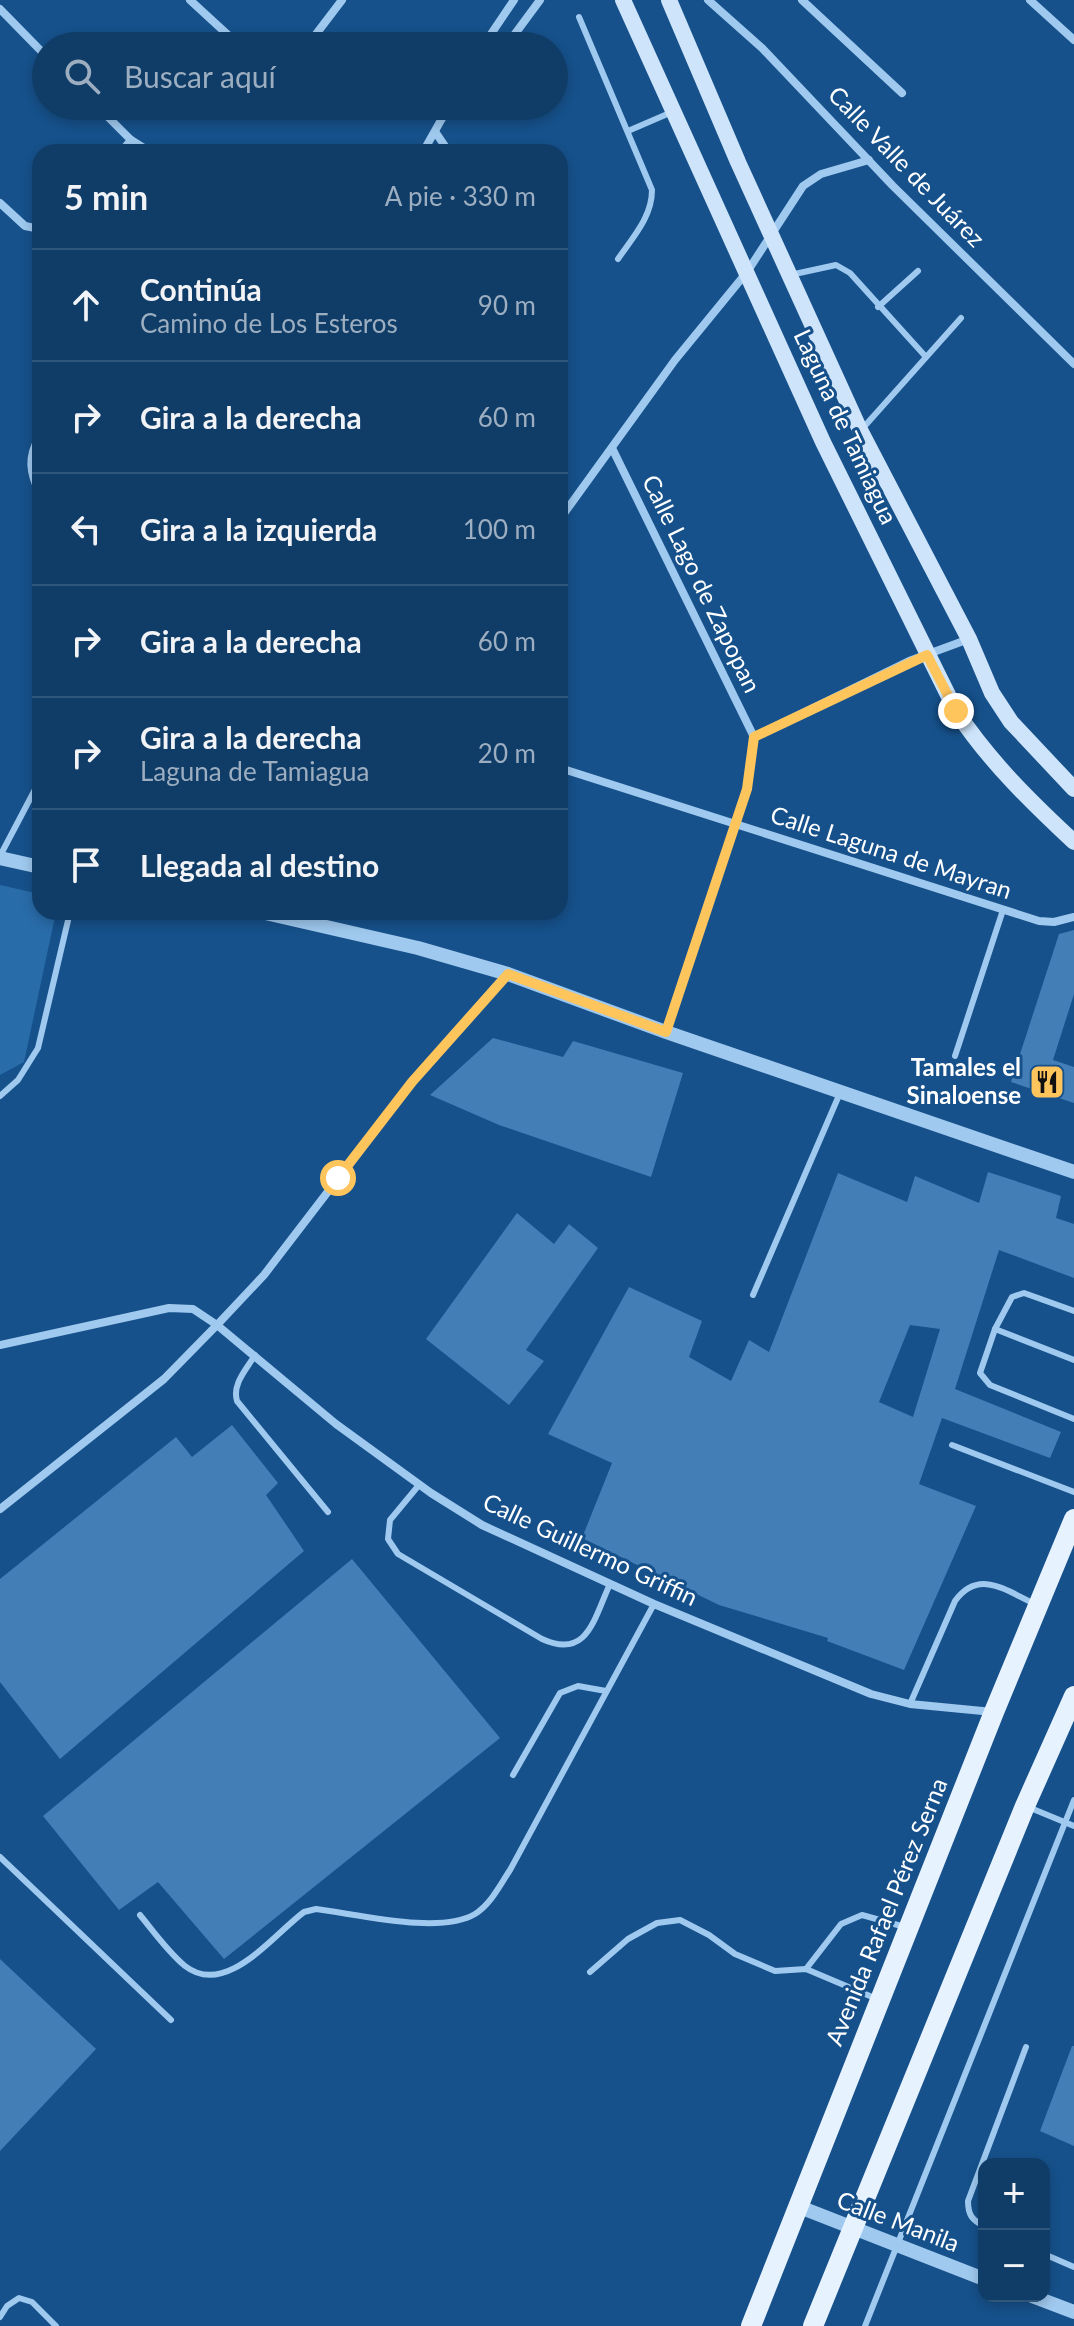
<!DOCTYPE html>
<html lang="es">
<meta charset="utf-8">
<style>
body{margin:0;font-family:Lato,sans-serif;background:#1e4871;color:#f1f3f6}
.controls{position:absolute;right:24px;bottom:24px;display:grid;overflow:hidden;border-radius:16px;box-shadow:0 4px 12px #0003}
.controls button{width:72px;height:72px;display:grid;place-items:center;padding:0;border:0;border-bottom:2px solid #30567c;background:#103d68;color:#f1f3f6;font:40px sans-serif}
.stop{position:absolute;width:24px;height:24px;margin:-18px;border:6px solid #ffc55d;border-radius:50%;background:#fff}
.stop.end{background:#ffc55d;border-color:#fff;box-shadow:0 2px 8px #0008}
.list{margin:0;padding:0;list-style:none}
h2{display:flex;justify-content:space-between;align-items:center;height:104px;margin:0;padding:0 32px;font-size:34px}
h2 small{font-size:26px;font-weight:400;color:#9caec0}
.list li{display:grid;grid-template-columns:52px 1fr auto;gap:24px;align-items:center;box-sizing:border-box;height:112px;padding:0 32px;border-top:2px solid #30567c}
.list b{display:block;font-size:30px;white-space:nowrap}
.list p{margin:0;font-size:26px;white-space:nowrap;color:#9caec0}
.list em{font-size:26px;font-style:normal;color:#9caec0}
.icon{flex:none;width:44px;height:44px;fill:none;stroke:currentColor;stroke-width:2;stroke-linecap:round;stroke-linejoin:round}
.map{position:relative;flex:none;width:1074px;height:2326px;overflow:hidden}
.search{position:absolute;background:#103d68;box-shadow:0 4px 12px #0003;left:32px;top:32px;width:536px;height:88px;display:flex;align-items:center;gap:20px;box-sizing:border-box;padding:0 28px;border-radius:44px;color:#9caec0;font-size:30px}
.panel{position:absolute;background:#103d68;box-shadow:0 4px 12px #0003;left:32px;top:144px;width:536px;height:776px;border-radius:24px}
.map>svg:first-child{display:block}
</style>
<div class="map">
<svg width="1074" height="2326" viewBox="0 0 1074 2326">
<rect width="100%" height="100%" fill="#16518b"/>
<polygon fill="#296caa" points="0,885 40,894 40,912 56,912 24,1062 0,1075"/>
<g fill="#437eb6" fill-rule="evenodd">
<polygon points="1074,930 1074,994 1053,1060 1074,1067 1074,1103 1011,1082 1059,934"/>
<polygon points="493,1038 563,1057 573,1041 683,1073 651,1177 499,1125 430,1095"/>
<path d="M988,1172L1061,1196L1056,1218L1074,1224V1278L999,1250L955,1389L1061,1432L1050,1458L942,1418L919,1484L976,1506L904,1670L827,1641L828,1638L719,1605L582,1538L612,1463L548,1434L629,1287L702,1321L689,1357L731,1381L749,1340L769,1352L838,1173L907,1202L915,1176L979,1203ZM910,1325L940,1329L913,1417L879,1402Z"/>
<polygon points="517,1213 554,1244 569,1224 598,1248 526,1350 544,1361 509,1405 426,1339"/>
<polygon points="232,1425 278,1483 266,1495 304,1551 60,1759 0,1682 0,1579 176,1437 192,1457"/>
<polygon points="352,1559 500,1738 224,1959 158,1882 119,1910 43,1816"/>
<polygon points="0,1959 96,2049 0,2151"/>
<polygon points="1072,2046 1074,2046 1074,2146 1040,2131"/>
</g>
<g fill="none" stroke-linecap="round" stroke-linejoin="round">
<g stroke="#9fc9ef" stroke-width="6">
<path d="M579,17L652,190C652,217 633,237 618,259"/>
<polyline points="628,131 672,112"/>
<polyline points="790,275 836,265 850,273 926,357"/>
<polyline points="878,307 918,271"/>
<polyline points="863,428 961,318"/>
<polyline points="0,856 40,780"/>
<polyline points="955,1056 1003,910"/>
<polyline points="0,1096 18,1080 38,1048 70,912"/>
<polyline points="753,1295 840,1093"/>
<polyline points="1074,1311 1024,1293 1012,1297 995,1329 980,1373 990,1385 1074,1419"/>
<polyline points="995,1329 1074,1360"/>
<path d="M255,1355C246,1370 232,1384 237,1401L328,1512"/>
<polyline points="952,1445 1074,1492"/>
<path d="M419,1485L390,1520L388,1539L398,1554L542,1639C588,1660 594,1618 610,1584"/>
<path d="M910,1704L955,1601C979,1568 1006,1591 1035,1604"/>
<polyline points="513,1775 560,1693 578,1686 606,1691"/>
<polyline points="1028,1807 1074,1826"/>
<polyline points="0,1857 171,2020"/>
<path d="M140,1915C154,1932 168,1952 185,1966C226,1998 273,1935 304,1912L316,1909C357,1914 440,1935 475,1914C491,1904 500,1885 510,1870L654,1604"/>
<polyline points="806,1969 841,1924 862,1915 905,1927"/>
<polyline points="590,1972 628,1939 657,1923 680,1920 709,1935 735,1954 775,1971 806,1969 877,1999"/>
<path d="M984,2226C972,2220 968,2215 968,2201L1026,2047"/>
<polyline points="1044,2254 1074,2267"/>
<polyline points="0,2317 7,2306 19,2298 32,2302 56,2326"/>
<polyline points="865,2326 1074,1800"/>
</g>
<g stroke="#9fc9ef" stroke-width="8">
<polyline points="190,0 240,46"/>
<polyline points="708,0 762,48 893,186 1074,364"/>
<polyline points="802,0 902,93"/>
<polyline points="1030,0 1074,40"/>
<polyline points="0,9 46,56"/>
<polyline points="307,46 342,0"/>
<polyline points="483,46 514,0"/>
<polyline points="506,46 540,0"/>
<polyline points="97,106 131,140"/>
<polyline points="446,116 458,106"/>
<polyline points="436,133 449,152"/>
<polyline points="121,152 131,140 150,152"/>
<polyline points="423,152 449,106"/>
<polyline points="0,203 25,226 40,229"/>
<path d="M40,436C27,457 30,473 40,494"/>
<polyline points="612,448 754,737"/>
<polyline points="560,519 675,360 747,272 803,186 821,174 869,160"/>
<polyline points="754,737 909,661 969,639"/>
<polyline points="560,768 1039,921 1054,922 1074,917"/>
<polyline points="666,1032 747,789 754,737"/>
<polyline points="0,1345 169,1308 193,1309 217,1325 336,1424 431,1493 482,1525 654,1604 871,1694 910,1704 993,1712"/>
<polyline points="0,1509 164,1379 217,1325 264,1275 412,1082 507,974"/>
</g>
<g stroke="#9fc9ef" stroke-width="14">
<polyline points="0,858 40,867"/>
<polyline points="261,912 418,948 508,974 666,1032 1074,1172"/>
<polyline points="797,2206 984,2279"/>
<polyline points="1032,2296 1074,2312"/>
</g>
<g stroke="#cde4fa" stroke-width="16">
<path d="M623,0L823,442L956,711C989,761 1030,801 1074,842"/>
<polyline points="669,0 738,162 860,430 969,639 992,693 1011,722 1074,789"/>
</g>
<g stroke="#e7f2ff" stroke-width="20">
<polyline points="751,2326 994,1712 1074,1519"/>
<polyline points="813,2326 1025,1806 1074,1696"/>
</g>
</g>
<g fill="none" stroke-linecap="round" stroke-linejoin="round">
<polyline stroke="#ffc55d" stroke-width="10" points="338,1178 412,1082 508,974 666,1032 747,789 754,737 927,655 956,711"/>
</g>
<defs>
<symbol id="restaurant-square" viewBox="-11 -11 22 22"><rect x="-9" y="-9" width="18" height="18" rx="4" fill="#ffc55d" stroke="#16518b"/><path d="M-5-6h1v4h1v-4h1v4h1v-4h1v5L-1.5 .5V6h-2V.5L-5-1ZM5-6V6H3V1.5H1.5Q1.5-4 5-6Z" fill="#111"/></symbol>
</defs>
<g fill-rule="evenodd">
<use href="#restaurant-square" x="1027" y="1062" width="40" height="40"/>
</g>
<g text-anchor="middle" stroke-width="6" stroke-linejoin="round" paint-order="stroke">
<g font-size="24" fill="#fff" stroke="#16518b">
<text transform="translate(906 167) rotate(46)" y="8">Calle Valle de Juárez</text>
<text transform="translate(845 427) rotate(65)" y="8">Laguna de Tamiagua</text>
<text transform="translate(701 584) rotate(64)" y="8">Calle Lago de Zapopan</text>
<text transform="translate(891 853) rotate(18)" y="8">Calle Laguna de Mayran</text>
<text transform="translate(590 1550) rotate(25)" y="8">Calle Guillermo Griffin</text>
<text transform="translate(887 1912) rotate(-68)" y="8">Avenida Rafael Pérez Serna</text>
<text transform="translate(898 2222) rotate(21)" y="8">Calle Manila</text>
</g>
<g font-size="24" font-weight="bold" fill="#fff" stroke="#16518b" text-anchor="end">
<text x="1021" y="1076">Tamales el<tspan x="1021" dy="28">Sinaloense</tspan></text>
</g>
</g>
</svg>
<div class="controls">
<button>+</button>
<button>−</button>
</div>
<div class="stop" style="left:338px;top:1178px"></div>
<div class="stop end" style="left:956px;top:711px"></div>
<div class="search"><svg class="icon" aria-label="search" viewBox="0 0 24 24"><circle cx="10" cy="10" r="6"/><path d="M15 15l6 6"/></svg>Buscar aquí</div>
<section class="panel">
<h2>5 min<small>A pie · 330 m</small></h2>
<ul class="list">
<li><svg class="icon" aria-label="ahead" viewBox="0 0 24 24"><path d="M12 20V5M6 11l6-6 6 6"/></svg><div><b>Continúa</b><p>Camino de Los Esteros</p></div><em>90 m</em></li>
<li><svg class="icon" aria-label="right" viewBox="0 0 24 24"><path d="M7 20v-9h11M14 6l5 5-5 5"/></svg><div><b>Gira a la derecha</b></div><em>60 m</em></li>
<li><svg class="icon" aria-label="left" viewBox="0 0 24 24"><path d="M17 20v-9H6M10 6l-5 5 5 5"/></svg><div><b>Gira a la izquierda</b></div><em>100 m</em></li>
<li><svg class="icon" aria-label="right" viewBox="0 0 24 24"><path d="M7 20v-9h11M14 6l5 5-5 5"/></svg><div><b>Gira a la derecha</b></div><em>60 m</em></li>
<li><svg class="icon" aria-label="right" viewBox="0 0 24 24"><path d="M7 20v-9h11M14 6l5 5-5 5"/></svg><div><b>Gira a la derecha</b><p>Laguna de Tamiagua</p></div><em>20 m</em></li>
<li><svg class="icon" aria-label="arrive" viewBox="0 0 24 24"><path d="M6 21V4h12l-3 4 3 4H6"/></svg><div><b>Llegada al destino</b></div></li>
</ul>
</section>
</div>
